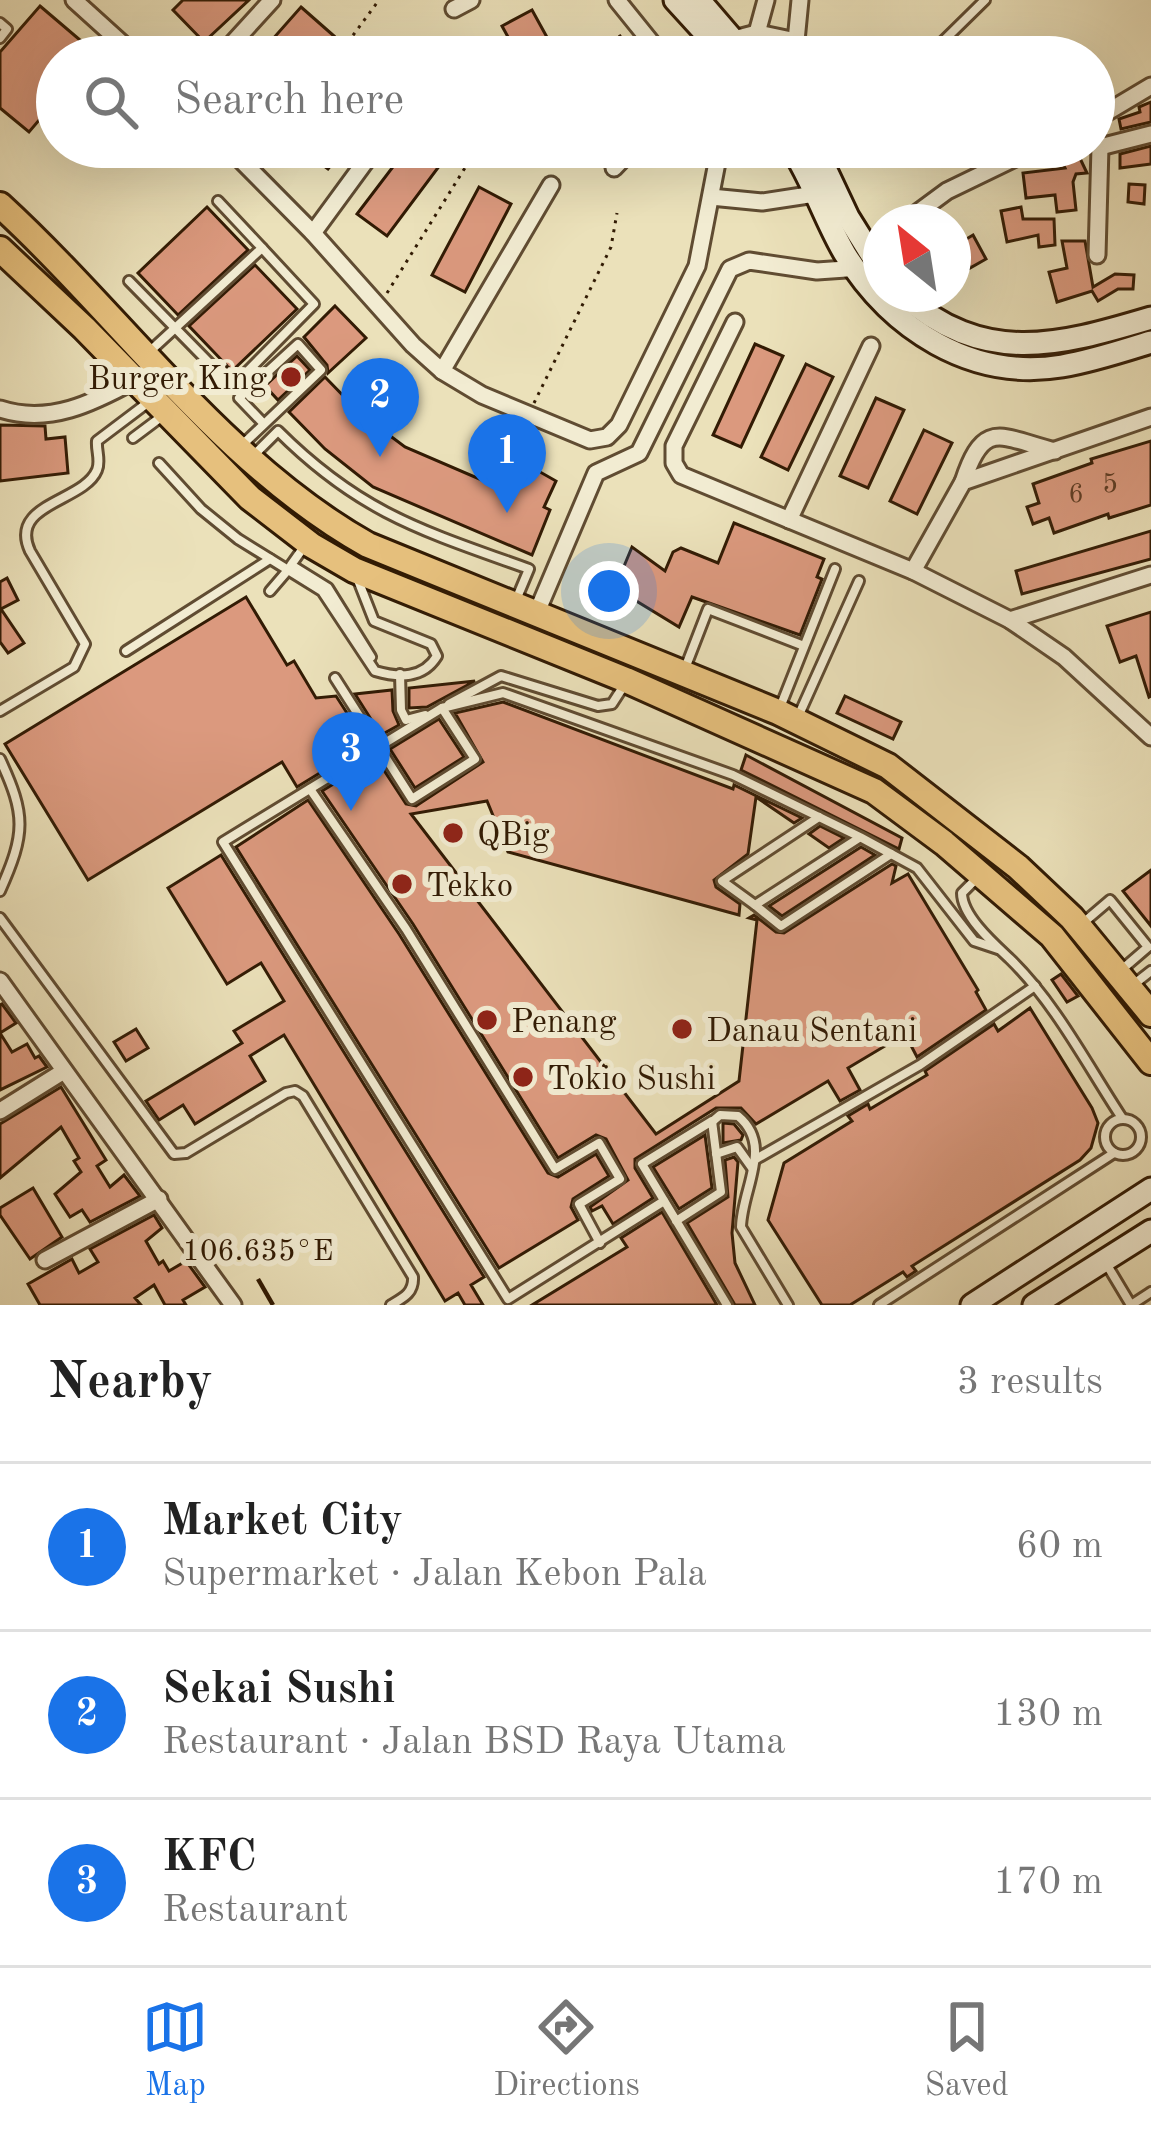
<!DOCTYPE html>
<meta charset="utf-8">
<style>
body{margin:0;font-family:"Old Standard TT",serif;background:#f6f6f6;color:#222}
.compass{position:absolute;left:863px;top:204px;width:108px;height:108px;border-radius:50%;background:#fff;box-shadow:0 12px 48px #0002;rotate:330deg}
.you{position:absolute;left:609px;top:591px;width:42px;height:42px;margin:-30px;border:9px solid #fff;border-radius:50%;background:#1a73e8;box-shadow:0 0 0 18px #1a73e833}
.badge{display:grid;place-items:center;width:78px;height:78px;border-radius:50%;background:#1a73e8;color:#fff;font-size:39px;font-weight:700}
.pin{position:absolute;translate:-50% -99px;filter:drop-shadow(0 3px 6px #0008)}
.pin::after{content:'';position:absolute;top:63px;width:42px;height:36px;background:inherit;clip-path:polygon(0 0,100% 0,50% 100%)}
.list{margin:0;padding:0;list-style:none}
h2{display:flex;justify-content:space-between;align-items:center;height:156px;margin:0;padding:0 48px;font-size:51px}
h2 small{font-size:39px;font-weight:400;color:#767676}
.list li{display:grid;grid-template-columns:78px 1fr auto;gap:36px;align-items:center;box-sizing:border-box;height:168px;padding:0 48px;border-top:3px solid #e0e0e0}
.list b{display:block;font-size:45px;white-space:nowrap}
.list p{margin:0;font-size:39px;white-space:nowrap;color:#767676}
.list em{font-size:39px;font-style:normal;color:#767676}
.icon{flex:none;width:66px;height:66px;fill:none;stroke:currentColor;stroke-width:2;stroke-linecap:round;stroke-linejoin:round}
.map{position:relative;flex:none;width:1151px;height:1305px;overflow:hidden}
.search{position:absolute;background:#fff;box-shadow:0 12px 48px #0002;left:36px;right:36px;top:36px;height:132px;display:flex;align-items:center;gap:30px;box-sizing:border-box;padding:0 42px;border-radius:66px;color:#767676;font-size:45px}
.sheet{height:660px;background:#fff}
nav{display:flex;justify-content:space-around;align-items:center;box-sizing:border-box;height:168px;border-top:3px solid #e0e0e0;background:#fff;font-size:33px;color:#767676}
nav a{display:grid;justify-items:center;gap:6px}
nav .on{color:#1a73e8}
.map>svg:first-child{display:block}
</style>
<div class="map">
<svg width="1151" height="1305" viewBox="0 0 1151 1305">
<rect width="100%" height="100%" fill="#ebe1ba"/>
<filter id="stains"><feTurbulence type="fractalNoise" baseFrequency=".00167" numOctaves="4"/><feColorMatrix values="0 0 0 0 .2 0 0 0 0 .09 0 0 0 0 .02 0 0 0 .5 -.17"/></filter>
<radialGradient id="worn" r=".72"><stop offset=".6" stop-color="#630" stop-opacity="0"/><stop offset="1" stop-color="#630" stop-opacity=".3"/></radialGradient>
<g fill="#db997e" stroke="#321b04" stroke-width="3">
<polygon points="183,0 249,0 204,42 173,10"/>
<polygon points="40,6 100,57 57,57 57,99 29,132 0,108 0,52"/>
<polygon points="301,7 334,36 316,57 271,57 263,50"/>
<polygon points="532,10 554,50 541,57 519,57 502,26"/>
<polygon points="1151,102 1151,122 1121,129 1119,119 1140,112 1139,107"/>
<polygon points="1151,146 1151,164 1120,168 1120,154"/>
<polygon points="298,147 346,147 328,169"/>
<polygon points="408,147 433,147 446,157 387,236 357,214"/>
<polygon points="1077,152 1087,173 1076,174 1073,182 1076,210 1057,212 1055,195 1026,198 1023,173 1065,168 1061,160"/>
<polygon points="1129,184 1145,185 1144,204 1128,202"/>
<polygon points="479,187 511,204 465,292 432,275"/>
<polygon points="207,207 248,250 178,315 138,273"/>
<polygon points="1021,207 1023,219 1054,219 1055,245 1039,247 1038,235 1007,242 1001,211"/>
<polygon points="973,235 986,259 970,268 968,263 953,273 953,247"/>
<polygon points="1062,241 1085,241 1093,287 1115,274 1134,275 1133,289 1118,289 1098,301 1092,291 1057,302 1049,272 1067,268"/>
<polygon points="255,265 297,309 232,371 189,326"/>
<polygon points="335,306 366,338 328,373 327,365 304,337"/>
<polygon points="755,344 783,356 741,447 713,435"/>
<polygon points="297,356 310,370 278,400 265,386"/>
<polygon points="806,364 833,377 788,470 761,457"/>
<polygon points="325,377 361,414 405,447 505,490 519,460 556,481 544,507 550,510 532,555 373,487 325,449 289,412"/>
<polygon points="876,398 904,410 868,488 840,476"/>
<polygon points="0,425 45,426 46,439 65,437 68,473 0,481"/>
<polygon points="924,430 952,443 917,514 890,501"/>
<polygon points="1151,441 1151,505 1109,518 1108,514 1054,533 1049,518 1033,524 1027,507 1039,503 1033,484 1092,463 1091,459"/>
<polygon points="734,523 824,559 817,577 822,579 800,635 692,597 679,627 638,602 617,583 632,547 665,571 673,552 681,548 718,563"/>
<polygon points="1151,531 1151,559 1022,594 1016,571"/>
<polygon points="7,578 18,600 1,609 24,643 8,653 0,642 0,582"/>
<polygon points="246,597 287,665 294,661 316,698 336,696 367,744 297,787 282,762 88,880 5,744"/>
<polygon points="1151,612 1151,696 1149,697 1136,656 1120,662 1107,626"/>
<polygon points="475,681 427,707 409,708 409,688"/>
<polygon points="392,690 393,711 399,725 381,735 355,694"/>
<polygon points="845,696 901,722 893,739 837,713"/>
<polygon points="503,702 733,789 734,785 802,818 794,823 756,797 748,854 714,880 716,887 740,904 739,915 508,852 487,801 411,814 656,1134 739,1081 757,920 749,918 754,915 776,932 784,933 892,864 896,866 892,883 908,874 978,990 976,992 986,1010 917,1057 905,1034 848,1068 860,1090 840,1101 828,1081 756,1124 741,1108 716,1108 635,1159 635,1168 653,1198 613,1224 602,1206 592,1211 590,1207 628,1180 606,1139 596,1135 558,1158 413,924 322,791 376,758 406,804 416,806 483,762 455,713"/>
<polygon points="439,719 464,757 415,788 390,749"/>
<polygon points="746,755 902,838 899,849 741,770"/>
<polygon points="308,800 399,934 548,1173 558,1177 596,1154 609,1176 573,1199 571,1207 578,1220 499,1268 236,847"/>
<polygon points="820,826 844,838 829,848 809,834"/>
<polygon points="861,847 875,855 782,916 769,906"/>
<polygon points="221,855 484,1277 471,1285 483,1305 465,1305 458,1293 445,1301 284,1035 250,1056 265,1081 195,1124 183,1105 159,1120 146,1101 242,1043 234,1031 284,1001 261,963 227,984 168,888"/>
<polygon points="1151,870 1151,926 1123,891"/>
<polygon points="1061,974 1078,996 1067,1002 1052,980"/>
<polygon points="2,1004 16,1023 0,1033 12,1052 27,1044 35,1058 39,1056 47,1067 0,1090 0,1005"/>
<polygon points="1030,1008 1092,1108 1098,1123 1091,1148 1080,1160 912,1266 916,1271 907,1277 903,1272 850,1305 822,1305 768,1220 784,1163 852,1121 848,1116 868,1104 870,1109 927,1075 925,1071 994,1024 998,1031"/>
<polygon points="136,1029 148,1048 126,1061 114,1042"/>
<polygon points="61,1087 106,1160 97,1166 110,1187 124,1175 140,1196 90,1222 82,1210 70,1217 55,1194 81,1172 74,1161 79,1158 61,1127 0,1178 0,1124"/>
<polygon points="723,1123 734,1124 743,1135 741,1140 723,1143"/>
<polygon points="705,1135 712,1188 679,1209 653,1167"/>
<polygon points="734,1157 738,1162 732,1233 735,1263 755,1305 735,1305 687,1223 728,1197 725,1160"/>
<polygon points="33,1188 62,1237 30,1259 0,1215 0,1208"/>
<polygon points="662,1212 717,1305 532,1305 627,1247 621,1238"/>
<polygon points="154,1215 162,1228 146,1241 159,1264 163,1261 169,1271 186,1261 205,1287 183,1300 186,1305 165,1305 154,1285 135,1298 141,1305 40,1305 28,1284 72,1259 79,1273 98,1262 90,1249"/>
</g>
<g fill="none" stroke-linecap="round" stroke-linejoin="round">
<defs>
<g id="lane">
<polyline points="0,23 7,29 0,38"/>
<polyline points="927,57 985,0"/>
<polyline points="129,281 224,378 237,382 314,304 262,248"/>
<polyline points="148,353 262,248 218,201"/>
<polyline points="133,438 165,414"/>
<polyline points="241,446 321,370 298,344 239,398 264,424"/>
<path d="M255,454L278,431C360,513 423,531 529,569L516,600"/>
<path d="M159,463L201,509L238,539L322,591L375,671C399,678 423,679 437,656L431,644L374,621L356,575"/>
<polyline points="306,544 291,565 328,588 371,657"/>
<polyline points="270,591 288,570"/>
<polyline points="126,651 270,559"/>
<polyline points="684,671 708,609 804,646"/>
<polyline points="400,674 401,710 406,720 425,715"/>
<polyline points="335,678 412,799 475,759 442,708"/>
<polyline points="449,704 501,676 598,706 612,704 623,687"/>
<polyline points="779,710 835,569"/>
<path d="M0,711L74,667L85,644L30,551C8,503 84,502 97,470C101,461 96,450 97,441L150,401"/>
<polyline points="797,719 859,581"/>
<path d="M0,759C26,815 26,833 0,891"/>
<polyline points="310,789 406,929 555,1169 599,1143 620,1179 579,1204 600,1243"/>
<polyline points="819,817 722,881 755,905 859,838"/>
<path d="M976,879L962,893C962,916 994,944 1010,959C1056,1004 1087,1065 1122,1118"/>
<polyline points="755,905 781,926 891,854"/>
<path d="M0,918L174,1154L186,1153L286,1093L295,1091L303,1096L413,1277C414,1293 403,1298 391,1305"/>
<polyline points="1083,923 1110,900 1148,947 1119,972"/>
<polyline points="1133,985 1151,971"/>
<circle cx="1123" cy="1137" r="18"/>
<path d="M713,1121L720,1115L738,1116C774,1146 742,1188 741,1227L788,1305"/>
<polyline points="716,1154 737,1147 752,1168"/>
<polyline points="756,1159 920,1065 1035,986"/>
<polyline points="664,1201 508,1299 223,842 442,708 503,693 733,775 860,837 917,868 974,941 998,949"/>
<polyline points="676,1221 721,1192 712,1121 642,1164 727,1305"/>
<polyline points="1107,1265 1131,1305"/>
<polyline points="879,1305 1114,1153"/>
<polyline points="1131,1305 1151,1292"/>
</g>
<g id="street">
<polyline points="74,0 137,57"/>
<polyline points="617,0 663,57"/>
<polyline points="800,0 796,41 804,57"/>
<polyline points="454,9 471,0"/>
<polyline points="757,33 766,0"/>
<polyline points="734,39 757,33 796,41"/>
<polyline points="220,57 272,0"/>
<polyline points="1094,120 1151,86"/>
<polyline points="1094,131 1100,147 1097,255"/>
<polyline points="228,147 313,233 413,345 442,371 482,395 590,440 607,437 619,425 697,266 720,147"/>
<polyline points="1100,147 1151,134"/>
<polyline points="614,168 634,147"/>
<polyline points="711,197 762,202 815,194"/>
<polyline points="905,222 947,191 1038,147"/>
<polyline points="313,233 376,147"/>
<polyline points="880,246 881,245"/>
<polyline points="735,322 674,446 674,463 681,475 913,571 963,482 1151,417"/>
<polyline points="442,371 551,185"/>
<path d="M0,409C49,425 93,403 135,380"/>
<path d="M963,482C984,418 1000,437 1055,451"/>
<polyline points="789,520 871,346"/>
<polyline points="913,571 1010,620 1064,657 1151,737"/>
<polyline points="537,612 596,473 639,453 730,269 749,261 817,271 846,269"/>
<polyline points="1010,620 1151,575"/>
<polyline points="0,981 233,1305"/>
<polyline points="0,1111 64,1071"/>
<polyline points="45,1260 159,1199"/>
</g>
<g id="secondary">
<polyline points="675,0 727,57"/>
<polyline points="699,0 748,57"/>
<path d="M791,147C813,181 825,220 845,254C891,329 971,381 1062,366C1092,361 1122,351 1151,342"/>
<polyline points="815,147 848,217 881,270"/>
<path d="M902,294C983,366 1057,346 1151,318"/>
<polyline points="972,1305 1151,1189"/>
<polyline points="1034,1305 1151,1231"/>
</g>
<g id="primary">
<path d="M0,205C122,317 223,464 368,545L778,712L888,766L1018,867L1072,918L1151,1014"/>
<polyline points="0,249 84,328 250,498 311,545 354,570 626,680 874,791 944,843 1052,936 1151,1062"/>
</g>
</defs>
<use href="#lane" stroke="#604c32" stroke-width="14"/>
<use href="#street" stroke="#604c32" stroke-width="21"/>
<use href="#secondary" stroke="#321b04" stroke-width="27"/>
<use href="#primary" stroke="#321b04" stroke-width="30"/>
<g stroke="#321b04" stroke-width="3" stroke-dasharray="3 6" stroke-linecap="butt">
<polyline points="337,57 379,0"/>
<polyline points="589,57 623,34"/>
<polyline points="261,160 271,147"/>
<polyline points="387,293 478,147"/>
<polyline points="534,403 611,247 617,213"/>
</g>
<use href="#lane" stroke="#f2ecd2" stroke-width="8"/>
<use href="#street" stroke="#f2ecd2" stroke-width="15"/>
<use href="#secondary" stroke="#f2ecd2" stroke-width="21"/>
<use href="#primary" stroke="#e6c07d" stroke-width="24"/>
</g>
<path fill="none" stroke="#321b04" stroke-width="4.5" d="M258,1279L273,1305"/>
<g fill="#8f2418" stroke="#f2ecd2" stroke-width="4.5">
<circle cx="291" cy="377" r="12"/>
<circle cx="453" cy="833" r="12"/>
<circle cx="402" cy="884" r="12"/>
<circle cx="487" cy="1020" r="12"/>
<circle cx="682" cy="1029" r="12"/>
<circle cx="523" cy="1077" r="12"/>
</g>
<g text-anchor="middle" stroke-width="12" stroke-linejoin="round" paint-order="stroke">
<g font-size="27" fill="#5c3a22">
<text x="1110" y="492">5</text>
<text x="1076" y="502">6</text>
</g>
<g font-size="33" fill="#321b04" stroke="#f2ecd2" text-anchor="start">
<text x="267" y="389" text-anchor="end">Burger King</text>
<text x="477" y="845">QBig</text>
<text x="426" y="896">Tekko</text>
<text x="511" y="1032">Penang</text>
<text x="706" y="1041">Danau Sentani</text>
<text x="547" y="1089">Tokio Sushi</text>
</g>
</g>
<g font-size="30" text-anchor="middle" fill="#321b04" stroke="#f2ecd2" stroke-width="12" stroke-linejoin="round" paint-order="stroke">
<text x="258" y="1260">106.635°E</text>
</g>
<rect width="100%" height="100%" filter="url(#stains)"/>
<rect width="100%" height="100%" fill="url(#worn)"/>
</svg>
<svg class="compass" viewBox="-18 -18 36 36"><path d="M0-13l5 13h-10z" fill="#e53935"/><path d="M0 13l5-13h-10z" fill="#767676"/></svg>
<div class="you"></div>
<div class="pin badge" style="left:507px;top:513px">1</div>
<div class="pin badge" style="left:380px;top:457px">2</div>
<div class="pin badge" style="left:351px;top:811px">3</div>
<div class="search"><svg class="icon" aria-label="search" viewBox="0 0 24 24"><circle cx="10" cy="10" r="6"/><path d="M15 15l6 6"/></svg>Search here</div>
</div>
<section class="sheet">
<h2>Nearby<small>3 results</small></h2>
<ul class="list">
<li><span class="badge">1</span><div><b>Market City</b><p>Supermarket · Jalan Kebon Pala</p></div><em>60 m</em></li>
<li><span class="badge">2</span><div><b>Sekai Sushi</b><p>Restaurant · Jalan BSD Raya Utama</p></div><em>130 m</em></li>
<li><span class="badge">3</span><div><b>KFC</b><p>Restaurant</p></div><em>170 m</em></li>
</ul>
</section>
<nav>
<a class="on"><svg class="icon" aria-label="map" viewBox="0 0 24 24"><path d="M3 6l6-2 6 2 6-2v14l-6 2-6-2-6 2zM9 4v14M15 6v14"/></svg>Map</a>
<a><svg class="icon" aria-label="directions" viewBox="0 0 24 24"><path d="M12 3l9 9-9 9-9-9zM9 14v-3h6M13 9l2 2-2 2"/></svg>Directions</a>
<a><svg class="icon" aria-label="saved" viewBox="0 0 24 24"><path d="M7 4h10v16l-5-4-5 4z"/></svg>Saved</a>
</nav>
